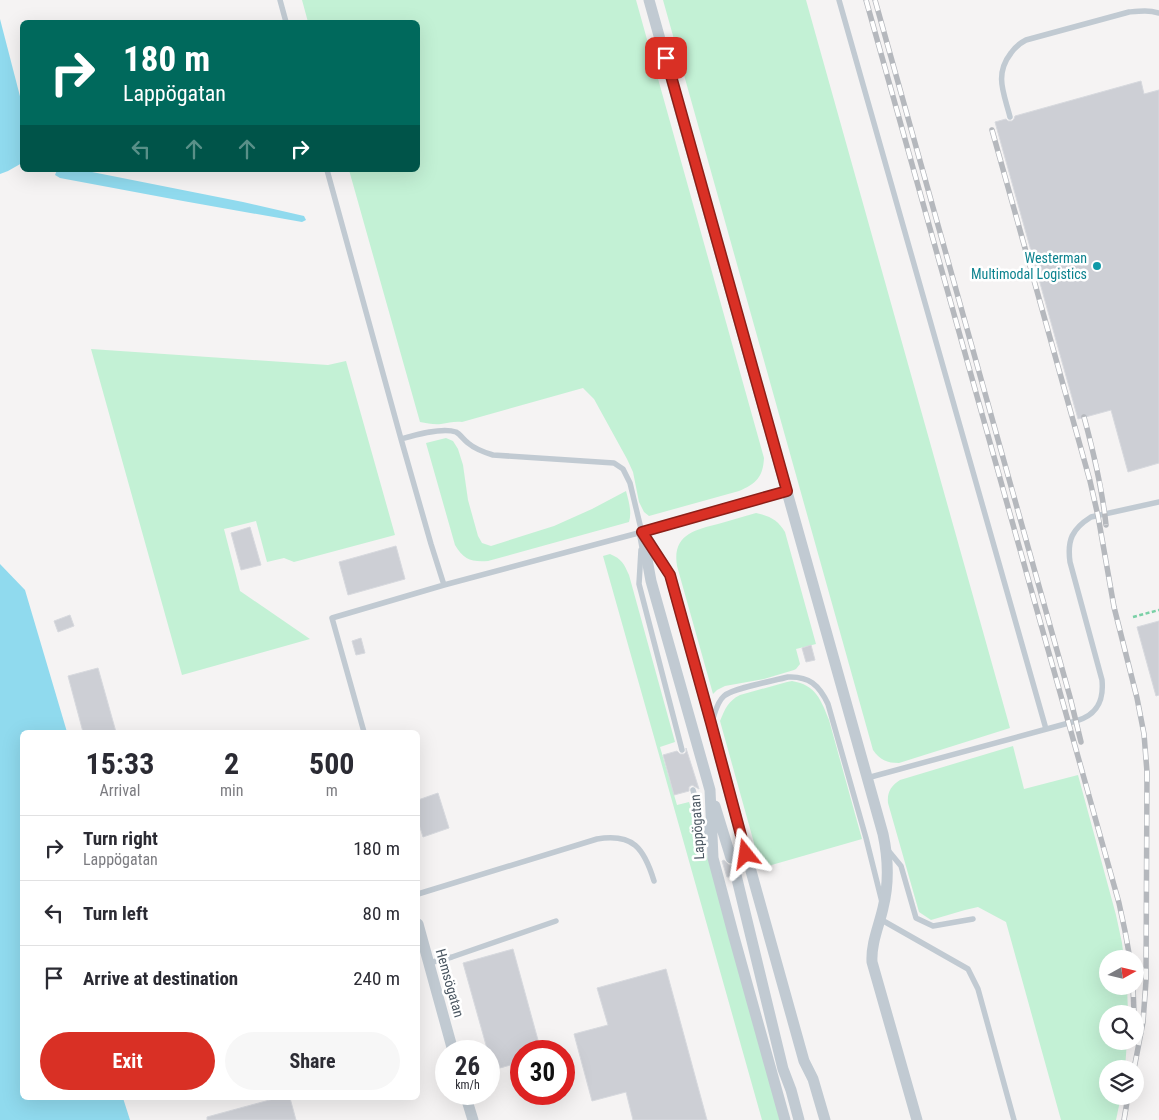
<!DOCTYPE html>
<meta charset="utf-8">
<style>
:root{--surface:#fff;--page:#f7f7f7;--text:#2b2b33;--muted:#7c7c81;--line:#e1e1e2;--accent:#d93025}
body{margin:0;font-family:"Roboto Condensed",sans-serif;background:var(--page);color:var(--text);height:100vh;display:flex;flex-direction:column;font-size:19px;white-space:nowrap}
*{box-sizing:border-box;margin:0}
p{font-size:16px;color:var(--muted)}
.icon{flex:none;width:28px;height:28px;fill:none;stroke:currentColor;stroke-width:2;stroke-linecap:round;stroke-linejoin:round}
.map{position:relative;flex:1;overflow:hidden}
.sheet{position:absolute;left:20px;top:730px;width:400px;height:370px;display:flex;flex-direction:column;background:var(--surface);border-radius:8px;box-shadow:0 5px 20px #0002}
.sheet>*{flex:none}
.hud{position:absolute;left:20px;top:20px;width:400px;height:152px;border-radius:8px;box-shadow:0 5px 20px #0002;background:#00695c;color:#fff;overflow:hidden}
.needle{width:32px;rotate:82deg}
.controls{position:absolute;left:1099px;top:950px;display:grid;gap:10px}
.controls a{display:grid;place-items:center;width:45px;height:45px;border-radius:50%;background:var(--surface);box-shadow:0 5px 20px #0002;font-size:25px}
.speed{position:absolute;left:435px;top:1040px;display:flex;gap:10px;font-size:25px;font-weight:700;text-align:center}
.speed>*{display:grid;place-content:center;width:65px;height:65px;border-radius:50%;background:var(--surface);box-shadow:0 5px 20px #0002;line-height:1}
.speed small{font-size:12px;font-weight:400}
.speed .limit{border:8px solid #d22;background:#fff;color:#111}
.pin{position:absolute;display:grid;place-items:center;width:42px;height:42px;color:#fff;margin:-21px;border-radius:10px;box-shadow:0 2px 8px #0006}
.me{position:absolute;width:55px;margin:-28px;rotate:345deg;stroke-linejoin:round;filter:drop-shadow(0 0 4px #0008)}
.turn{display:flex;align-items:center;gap:18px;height:105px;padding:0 20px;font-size:22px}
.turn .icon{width:65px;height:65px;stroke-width:2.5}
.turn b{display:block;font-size:35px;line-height:42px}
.lanes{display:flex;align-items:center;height:48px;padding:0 20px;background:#0003;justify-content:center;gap:25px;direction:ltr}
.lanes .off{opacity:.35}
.eta{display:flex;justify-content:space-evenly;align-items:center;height:85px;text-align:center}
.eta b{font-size:30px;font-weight:700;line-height:35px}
.action{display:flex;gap:10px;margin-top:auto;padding:10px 20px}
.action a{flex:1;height:58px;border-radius:30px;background:var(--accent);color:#fff;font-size:20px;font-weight:700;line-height:58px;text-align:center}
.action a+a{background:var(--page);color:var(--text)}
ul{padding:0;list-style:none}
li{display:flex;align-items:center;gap:15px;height:65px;padding:0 20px;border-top:1px solid var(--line)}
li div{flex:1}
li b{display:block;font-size:19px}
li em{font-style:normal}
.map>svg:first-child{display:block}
.green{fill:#c3f1d5}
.water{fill:#90daee}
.building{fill:#cdcfd5;stroke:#d7d9de}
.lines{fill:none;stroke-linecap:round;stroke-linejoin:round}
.path{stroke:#7ad0a6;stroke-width:2.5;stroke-dasharray:4 2.5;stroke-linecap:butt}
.lane{stroke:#c1cad2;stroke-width:5.5}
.street{stroke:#c1cad2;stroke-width:11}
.rail-casing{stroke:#b5b8bd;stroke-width:5.5}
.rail{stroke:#fff;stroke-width:4;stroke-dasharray:11;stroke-linecap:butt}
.route-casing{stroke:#8d1f18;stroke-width:12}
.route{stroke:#d93025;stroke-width:9}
.culture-dot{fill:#0f9aa8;stroke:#fff;stroke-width:2}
.labels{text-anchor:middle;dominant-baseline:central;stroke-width:5;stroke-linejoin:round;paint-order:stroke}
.culture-label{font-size:14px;fill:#0d838f;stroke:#fff;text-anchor:end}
.street-label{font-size:14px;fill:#4a5661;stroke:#fff}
</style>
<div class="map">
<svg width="1159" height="1120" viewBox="0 0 1159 1120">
<rect width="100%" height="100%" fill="#f5f3f3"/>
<path class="green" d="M 302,0 L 636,0 L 764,458 C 763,477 756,484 739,491 L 649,516 L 644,512 L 639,502 L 633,472 L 627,459 L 594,399 L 583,388 L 462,422 C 454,421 449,423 441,424 C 434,425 427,423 420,422 L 349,170 L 418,170 L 418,22 L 308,22 Z
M 663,0 L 806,0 L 1010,728 L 899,763 C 887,763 880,760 873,750 Z
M 91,349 L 328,365 L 346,361 L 395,535 L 294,562 L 284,558 L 267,562 L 256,521 L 224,529 L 240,591 L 310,639 L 182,675 Z
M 446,438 L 453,441 L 458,449 L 463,465 L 468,500 L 478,536 L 482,543 L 491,546 L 554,526 L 592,509 L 626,491 C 629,502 632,512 629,522 L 488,561 C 471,562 464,560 455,545 L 426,443 Z
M 756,513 C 770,516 778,520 785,532 L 816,644 L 796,649 L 800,664 L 796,669 L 794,670 L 764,679 L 725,686 L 717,690 L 713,694 L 677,566 C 672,535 694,530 718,524 C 731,520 743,517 756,513 Z
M 610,554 C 622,559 624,564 629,575 L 675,742 L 660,747 L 677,805 L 689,802 L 712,871 L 781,1120 L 762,1120 L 603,556 Z
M 792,681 C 816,685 821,700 829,720 L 862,839 L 761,868 L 720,721 C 725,709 728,701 740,695 L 787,682 Z
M 1013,746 L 1024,789 L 1078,775 L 1116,915 L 1122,943 L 1124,959 L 1108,959 L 1108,986 L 1127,986 L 1128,1014 L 1108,1014 L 1108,1041 L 1127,1041 L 1125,1069 L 1108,1069 L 1108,1096 L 1121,1096 L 1116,1120 L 1061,1120 L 1006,922 L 978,907 L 965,910 L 931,920 L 919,912 L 888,803 C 887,792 891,786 900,780 Z"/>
<path class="water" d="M 0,19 L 22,104 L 22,163 L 8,171 L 0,174 Z
M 57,170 L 82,170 L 243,202 L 304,216 L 306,220 L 302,222 L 183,201 L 60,178 L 55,175 Z
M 0,564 L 25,590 L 67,732 L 22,732 L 22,1098 L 123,1098 L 130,1120 L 0,1120 Z"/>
<path class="building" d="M 1141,81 L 1144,94 L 1159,90 L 1159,463 L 1128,472 L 1111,410 L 1078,419 L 995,122 L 1006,119 L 1008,121 L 1012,121 L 1014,119 L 1015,116 Z
M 250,527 L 261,565 L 241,570 L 231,533 Z
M 396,546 L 405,579 L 348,595 L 339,562 Z
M 70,615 L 74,626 L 58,632 L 54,621 Z
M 1159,621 L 1159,695 L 1156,696 L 1137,627 Z
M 361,638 L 365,653 L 356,655 L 352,641 Z
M 811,645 L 815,660 L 806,662 L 802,648 Z
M 98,668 L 116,732 L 83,732 L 68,676 Z
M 686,748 L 699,789 L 692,785 L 689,787 L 689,791 L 674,795 L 663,755 L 677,751 L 680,754 L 684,754 L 686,752 Z
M 438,793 L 449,828 L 423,837 L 418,821 L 418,800 Z
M 753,852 L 755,852 L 760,868 L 758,868 L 753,864 L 749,864 L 745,866 L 743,873 L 739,868 L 734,868 L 731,870 L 729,877 L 727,877 L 722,861 L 724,860 L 729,865 L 733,865 L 737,863 L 739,856 L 744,861 L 748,861 L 753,856 Z
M 513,949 L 541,1051 L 521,1051 L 521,1062 L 493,1070 L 463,963 Z
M 666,969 L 707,1120 L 633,1120 L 626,1092 L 592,1101 L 574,1034 L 608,1025 L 597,988 Z
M 277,1098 L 290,1098 L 296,1120 L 207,1120 L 207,1117 Z"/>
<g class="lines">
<path class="path" d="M 1133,617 L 1159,610"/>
<path class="lane" d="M 280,0 L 286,22
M 839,0 L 1046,729
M 1010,117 C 1004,93 994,75 1011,53 C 1015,47 1020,43 1026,40 L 1129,12 C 1140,11 1149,10 1159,13
M 327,170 L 401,439 L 431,544 L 444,585
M 401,439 C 415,435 442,427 456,432 C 460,434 464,440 468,443 C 475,449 483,452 493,455 L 614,463 L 623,469 L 630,483 L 642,533
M 641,550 L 639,584 L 682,750
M 712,721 C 715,713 717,702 724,696 C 733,688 773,681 788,677 C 809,676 819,685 828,704 L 866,838 L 882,902
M 364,732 L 332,618 L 444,585 L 642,532
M 867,778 L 1076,721 C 1097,715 1104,701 1102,680 L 1070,562 C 1067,540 1072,529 1091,517 L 1159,502
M 693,790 L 708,841
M 887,849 L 901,866 L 916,918 L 933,926 L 973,919
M 418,894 L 597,839 C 633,833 644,848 654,881
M 880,919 L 968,969 L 978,989 L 1014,1120
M 429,963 L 452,957 L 556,921"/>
<path class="street" d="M 649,0 L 883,834 C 888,857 889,884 883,908 C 879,926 871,943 872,962 L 917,1120
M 642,532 L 651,581 L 710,790 L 713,858 L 734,937 L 785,1120
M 642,532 L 787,491
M 646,537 L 670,575 L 711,723 L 746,854
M 715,806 L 731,858
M 751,871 L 804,1061 L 813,1079 L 825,1120
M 736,875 L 783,1069 L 791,1090 L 799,1120
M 418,924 L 453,1051
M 465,1094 L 473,1120"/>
<defs>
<path id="rail" d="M 866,0 L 1119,903 L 1125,931 L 1130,959
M 875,0 L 1070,697 L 1081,742
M 992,130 L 1090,481 L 1098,516 L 1114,607 L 1137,698 L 1144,734 L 1147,772 L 1146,981 L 1143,1022 L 1134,1069
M 1084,417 C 1094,454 1102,487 1106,525
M 1133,986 L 1134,1014
M 1124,1120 L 1128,1096"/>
</defs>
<use href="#rail" class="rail-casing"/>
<use href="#rail" class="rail"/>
</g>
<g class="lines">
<defs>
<path id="route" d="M 666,58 L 787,491 L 642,532 L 670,575 L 711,723 L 746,854"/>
</defs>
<use href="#route" class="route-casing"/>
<use href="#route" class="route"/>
</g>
<circle class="culture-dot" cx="1097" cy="266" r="5"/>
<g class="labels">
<g class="culture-label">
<text x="1087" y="258">Westerman<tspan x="1087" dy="16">Multimodal Logistics</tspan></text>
</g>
<g class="street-label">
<text transform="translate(697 827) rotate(-94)">Lappögatan</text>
<text transform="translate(450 983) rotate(74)">Hemsögatan</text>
</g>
</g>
</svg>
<div class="controls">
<a><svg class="needle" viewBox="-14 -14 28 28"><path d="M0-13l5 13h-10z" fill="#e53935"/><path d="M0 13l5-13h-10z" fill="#7c7c81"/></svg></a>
<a><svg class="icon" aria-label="search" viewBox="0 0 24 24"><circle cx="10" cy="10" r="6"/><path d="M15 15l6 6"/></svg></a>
<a><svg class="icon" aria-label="layers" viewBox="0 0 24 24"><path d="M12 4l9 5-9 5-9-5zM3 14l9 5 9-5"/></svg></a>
</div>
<div class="speed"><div>26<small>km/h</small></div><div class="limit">30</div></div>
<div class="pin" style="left:666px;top:58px;background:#d93025"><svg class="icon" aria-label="arrive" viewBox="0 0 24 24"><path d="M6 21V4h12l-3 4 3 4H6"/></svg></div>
<svg class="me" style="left:746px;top:854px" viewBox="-20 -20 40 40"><path d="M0-17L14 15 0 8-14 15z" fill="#d93025" stroke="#fff" stroke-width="4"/></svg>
<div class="hud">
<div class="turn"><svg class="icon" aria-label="right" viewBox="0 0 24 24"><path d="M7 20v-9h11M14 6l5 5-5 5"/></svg><div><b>180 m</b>Lappögatan</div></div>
<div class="lanes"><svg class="icon off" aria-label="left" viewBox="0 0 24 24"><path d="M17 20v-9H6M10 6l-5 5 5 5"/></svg><svg class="icon off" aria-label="ahead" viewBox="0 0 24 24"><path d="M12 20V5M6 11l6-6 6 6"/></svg><svg class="icon off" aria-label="ahead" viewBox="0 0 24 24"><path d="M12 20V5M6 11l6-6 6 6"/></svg><svg class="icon" aria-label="right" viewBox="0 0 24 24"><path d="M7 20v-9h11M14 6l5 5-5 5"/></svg></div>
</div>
<section class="sheet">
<div class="eta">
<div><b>15:33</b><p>Arrival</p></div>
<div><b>2</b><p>min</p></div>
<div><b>500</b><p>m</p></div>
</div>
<ul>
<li><svg class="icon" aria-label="right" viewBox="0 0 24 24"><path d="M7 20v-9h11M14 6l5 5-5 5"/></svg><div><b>Turn right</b><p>Lappögatan</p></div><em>180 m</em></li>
<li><svg class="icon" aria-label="left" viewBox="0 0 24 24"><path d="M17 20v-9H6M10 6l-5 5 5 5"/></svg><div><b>Turn left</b></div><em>80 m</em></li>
<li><svg class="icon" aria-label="arrive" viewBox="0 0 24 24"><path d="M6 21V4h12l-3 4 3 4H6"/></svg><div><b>Arrive at destination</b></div><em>240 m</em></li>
</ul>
<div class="action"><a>Exit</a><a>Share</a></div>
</section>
</div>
